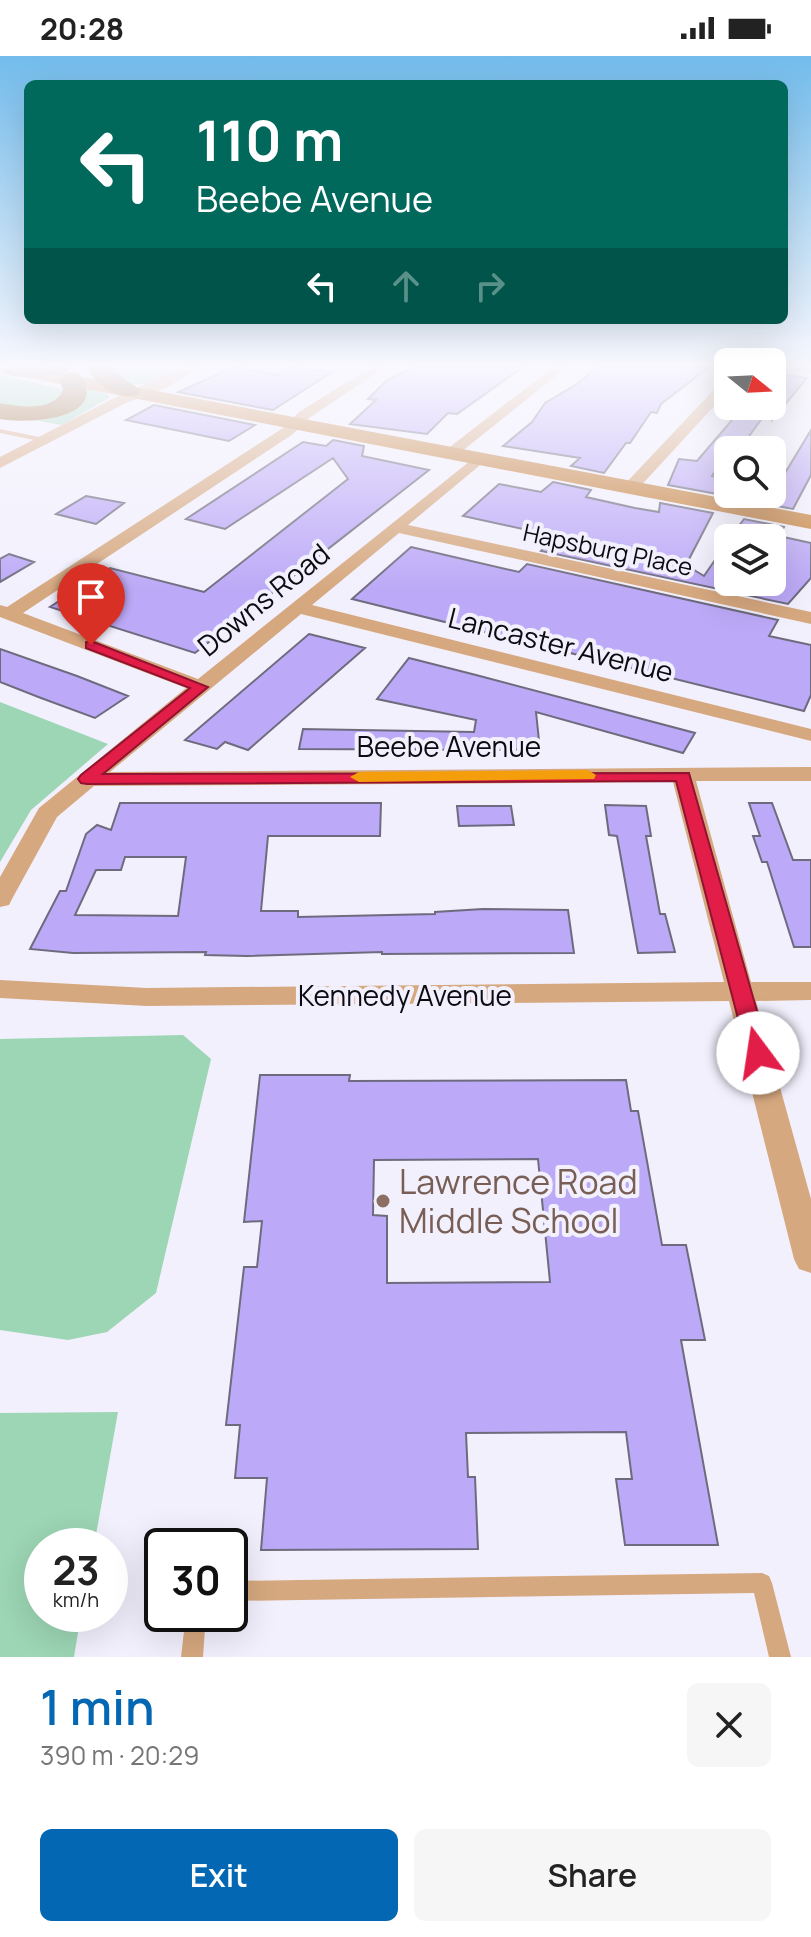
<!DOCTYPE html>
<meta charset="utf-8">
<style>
:root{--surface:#fff;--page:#f6f6f6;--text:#222;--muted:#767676;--accent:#0367b3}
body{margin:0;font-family:Manrope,sans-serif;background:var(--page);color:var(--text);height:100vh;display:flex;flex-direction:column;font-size:30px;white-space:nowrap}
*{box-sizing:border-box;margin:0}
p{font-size:26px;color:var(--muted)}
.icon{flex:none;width:44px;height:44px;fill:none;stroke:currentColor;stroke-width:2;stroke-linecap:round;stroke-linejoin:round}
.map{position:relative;height:1601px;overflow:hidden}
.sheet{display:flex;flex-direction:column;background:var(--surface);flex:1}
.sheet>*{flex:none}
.banner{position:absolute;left:24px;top:24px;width:764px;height:244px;border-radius:12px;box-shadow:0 8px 32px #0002;background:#00695c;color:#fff;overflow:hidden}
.needle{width:52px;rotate:108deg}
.controls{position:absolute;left:714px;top:292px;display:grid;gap:16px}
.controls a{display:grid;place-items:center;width:72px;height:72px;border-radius:12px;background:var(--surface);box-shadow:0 8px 32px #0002;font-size:40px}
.speed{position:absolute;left:24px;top:1472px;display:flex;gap:16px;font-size:40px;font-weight:700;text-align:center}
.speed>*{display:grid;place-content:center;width:104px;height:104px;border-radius:50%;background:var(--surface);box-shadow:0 8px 32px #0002;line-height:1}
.speed small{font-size:20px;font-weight:400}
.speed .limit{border:4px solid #111;border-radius:12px;background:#fff;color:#111}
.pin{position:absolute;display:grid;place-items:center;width:68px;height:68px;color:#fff;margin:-82px -34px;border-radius:50% 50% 50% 0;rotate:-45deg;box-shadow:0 0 8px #0007}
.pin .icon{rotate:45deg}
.me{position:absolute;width:88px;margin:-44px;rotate:346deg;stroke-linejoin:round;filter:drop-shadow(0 0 6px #0008)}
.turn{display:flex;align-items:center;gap:28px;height:168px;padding:0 40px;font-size:36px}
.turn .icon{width:104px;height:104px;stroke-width:2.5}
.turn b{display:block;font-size:56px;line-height:68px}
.lanes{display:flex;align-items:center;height:76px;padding:0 40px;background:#0003;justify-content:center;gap:40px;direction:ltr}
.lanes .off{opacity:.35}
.round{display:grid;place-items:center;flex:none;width:84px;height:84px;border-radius:12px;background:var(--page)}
.headline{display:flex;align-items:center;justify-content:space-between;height:136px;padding:0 40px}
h1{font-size:48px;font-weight:600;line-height:60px;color:var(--accent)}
.action{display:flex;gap:16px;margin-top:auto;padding:16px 40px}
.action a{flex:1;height:92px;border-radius:12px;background:var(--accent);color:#fff;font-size:32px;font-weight:600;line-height:92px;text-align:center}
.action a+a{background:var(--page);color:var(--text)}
.status{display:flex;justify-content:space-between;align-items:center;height:56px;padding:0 40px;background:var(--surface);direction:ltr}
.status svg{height:22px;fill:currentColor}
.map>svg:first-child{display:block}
.green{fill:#9cd6b4}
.building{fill:#bca9f7;stroke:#6f6b7e;stroke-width:2;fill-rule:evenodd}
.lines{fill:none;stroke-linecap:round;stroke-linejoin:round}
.service{fill:#d6a87f;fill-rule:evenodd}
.minor{fill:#d6a87f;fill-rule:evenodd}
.secondary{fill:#c68340;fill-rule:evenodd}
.motorway{fill:#945c21;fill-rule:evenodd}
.route{fill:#e11d48;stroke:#92132f;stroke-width:2}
.slow{fill:#f59e0b}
.education-dot{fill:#8d6e63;stroke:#f2f0fd;stroke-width:3}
.labels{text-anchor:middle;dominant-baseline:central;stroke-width:8;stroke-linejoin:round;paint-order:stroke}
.far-street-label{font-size:24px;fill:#0c0b11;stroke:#f2f0fd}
.street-label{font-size:28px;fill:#0c0b11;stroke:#f2f0fd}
.near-education-label{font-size:34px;fill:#785e54;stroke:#f2f0fd;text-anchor:start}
</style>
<div class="status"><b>20:28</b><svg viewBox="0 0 49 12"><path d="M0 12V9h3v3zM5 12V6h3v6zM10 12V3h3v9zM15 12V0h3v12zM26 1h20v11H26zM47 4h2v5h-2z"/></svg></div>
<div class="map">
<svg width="811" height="1601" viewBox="0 0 811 1601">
<rect width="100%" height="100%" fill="#f2f0fd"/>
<path class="green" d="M 105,311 L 183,311 C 153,326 140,337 107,319 Z
M 0,318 L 69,335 L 53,351 L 0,352 Z
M 84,332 L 108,338 L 109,342 L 62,369 L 5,359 L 26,360 Z
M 0,646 L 108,688 L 31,754 L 0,806 Z
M 183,979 L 211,1003 L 156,1237 L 107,1276 L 68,1284 L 0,1274 L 0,983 Z
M 118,1356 L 94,1490 L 42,1490 L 42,1558 L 81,1558 L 74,1601 L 0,1601 L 0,1357 Z"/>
<path class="building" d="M 234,311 L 277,319 L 290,311 L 332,316 L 273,354 L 178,336 Z
M 414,311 L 523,311 L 457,358 L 448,357 L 427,378 L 350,368 L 376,344 L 368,343 L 387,324 Z
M 597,311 L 709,311 L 661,348 L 657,357 L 651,356 L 630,387 L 626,387 L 604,417 L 571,410 L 580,402 L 503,390 L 532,366 L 545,347 L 577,328 Z
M 772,317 L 807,322 L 772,364 Z
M 154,349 L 255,369 L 229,385 L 126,364 Z
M 744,350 L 771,350 L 744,387 L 737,385 L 728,394 L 712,420 L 728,423 L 723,439 L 668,429 L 679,403 L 697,405 Z
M 811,374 L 811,419 L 793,453 L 756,446 L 761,438 L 773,437 Z
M 333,384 L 364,390 L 362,400 L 429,414 L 195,597 L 50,551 L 110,512 L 204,536 L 348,423 L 333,402 L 225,473 L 186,463 L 303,386 L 326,390 Z
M 553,426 L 591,434 L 586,441 L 635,452 L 659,456 L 660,447 L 713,457 L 686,509 L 704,520 L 728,485 L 728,526 L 772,526 L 772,482 L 730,482 L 744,463 L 784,471 L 779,480 L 811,487 L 811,522 L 788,548 L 541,495 L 555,480 L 463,460 L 499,428 L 541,436 Z
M 86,440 L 124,447 L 96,468 L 56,458 Z
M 411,491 L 519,516 L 527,508 L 778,564 L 769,580 L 811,589 L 811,639 L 804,655 L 352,543 Z
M 9,498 L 34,506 L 0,526 L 0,503 Z
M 309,578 L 365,592 L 248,694 L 225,686 L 217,693 L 185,684 Z
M 0,593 L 77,620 L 128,640 L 95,662 L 41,642 L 0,626 Z
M 409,602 L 476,619 L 695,677 L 683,697 L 536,656 L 540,694 L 299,693 L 303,673 L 474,676 L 476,664 L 377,643 Z
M 120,747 L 381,747 L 380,780 L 268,780 L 261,855 L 298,855 L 298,861 L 435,858 L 435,856 L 483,853 L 568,854 L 574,897 L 382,898 L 382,896 L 247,900 L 205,899 L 206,896 L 73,897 L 30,893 L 60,835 L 66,835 L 86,778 L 97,769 L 111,774 ZM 125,801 L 186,801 L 178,860 L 75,859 L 96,814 L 121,814 Z
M 749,747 L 772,747 L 793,804 L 811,804 L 811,891 L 794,891 L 767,806 L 762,806 L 753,780 L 760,780 Z
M 605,749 L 646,750 L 651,780 L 646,780 L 660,858 L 665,858 L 675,896 L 638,897 L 617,780 L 609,779 Z
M 457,750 L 511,750 L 514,769 L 459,770 Z
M 260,1019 L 350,1019 L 349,1025 L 626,1024 L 631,1055 L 638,1055 L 662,1189 L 686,1189 L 705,1284 L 681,1284 L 718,1489 L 625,1489 L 616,1423 L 632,1423 L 626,1376 L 466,1377 L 468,1421 L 475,1421 L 478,1493 L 261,1494 L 267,1422 L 235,1422 L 240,1369 L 226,1369 L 244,1211 L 257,1211 L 262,1165 L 244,1166 ZM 538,1103 L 550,1226 L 387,1227 L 387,1160 L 373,1159 L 374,1104 Z"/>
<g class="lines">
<path class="service" d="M 0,373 L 44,382 L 48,384 L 44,386 L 0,377 Z
M 762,1517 L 769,1520 L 772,1527 L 791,1601 L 769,1601 L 754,1537 L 230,1545 L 230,1525 Z
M 186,1558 L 206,1558 L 203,1601 L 181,1601 Z"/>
<path class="minor" d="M 186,311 L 201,311 L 166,332 L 126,347 L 0,412 L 0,401 L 116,341 Z
M 371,311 L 385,311 L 309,362 L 293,378 L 23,557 L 198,623 L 480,397 L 485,399 L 485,405 L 408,469 L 811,556 L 811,568 L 399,477 L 312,549 L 811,673 L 811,685 L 301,558 L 110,716 L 811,711 L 811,725 L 696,725 L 751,926 L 811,926 L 811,944 L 756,945 L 811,1143 L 811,1217 L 799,1213 L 794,1203 L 729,945 L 147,950 L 0,942 L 0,924 L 147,932 L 724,926 L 673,726 L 94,730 L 57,761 L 12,843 L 9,849 L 0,851 L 0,821 L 39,752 L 186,632 L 0,561 L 0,549 L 7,551 L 283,372 L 299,356 Z
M 553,311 L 567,311 L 456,400 L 446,400 L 446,394 Z
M 788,311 L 811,311 L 811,317 L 789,314 Z
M 728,323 L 728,335 L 636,435 L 624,435 L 624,429 L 723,324 Z"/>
<path class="secondary" d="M 0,311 L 30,311 L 811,459 L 811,473 L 3,317 Z"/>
<path class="motorway" d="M 3,311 L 70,311 L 66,316 C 48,321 23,323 5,318 Z
M 88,311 L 112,311 L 113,315 L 141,334 L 138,339 C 120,344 92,329 88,311 Z
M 71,316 L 80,318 C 111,364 27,368 0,363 L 0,347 C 19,351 54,356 63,334 L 59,323 L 62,318 Z"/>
</g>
<linearGradient id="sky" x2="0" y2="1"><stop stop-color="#72bcec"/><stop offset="0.58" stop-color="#f9f8fe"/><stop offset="1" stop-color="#f9f8fe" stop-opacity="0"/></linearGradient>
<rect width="811" height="535" fill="url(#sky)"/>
<path class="route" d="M 91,585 L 208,631 L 103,718 L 689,717 L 769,997 L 766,1002 L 750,1002 L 747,997 L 676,725 L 87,728 L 81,727 L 78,723 L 81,719 L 190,632 L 86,592 L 86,586 Z"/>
<path class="slow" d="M 588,714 L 596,719 L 594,723 L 359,726 L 350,721 L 359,716 Z"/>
<circle class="education-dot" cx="383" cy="1145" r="8"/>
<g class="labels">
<g class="far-street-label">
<text transform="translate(608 493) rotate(12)">Hapsburg Place</text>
</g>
<g class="street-label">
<text transform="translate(263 543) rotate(-39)">Downs Road</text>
<text transform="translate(561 588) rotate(14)">Lancaster Avenue</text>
<text x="449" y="690">Beebe Avenue</text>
<text x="405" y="939">Kennedy Avenue</text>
</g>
<g class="near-education-label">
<text x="399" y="1125">Lawrence Road<tspan x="399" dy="39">Middle School</tspan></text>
</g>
</g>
</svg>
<div class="controls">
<a><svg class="needle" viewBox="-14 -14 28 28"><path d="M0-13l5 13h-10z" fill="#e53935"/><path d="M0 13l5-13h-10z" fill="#767676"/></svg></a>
<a><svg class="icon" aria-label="search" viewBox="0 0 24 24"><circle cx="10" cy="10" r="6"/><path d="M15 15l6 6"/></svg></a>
<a><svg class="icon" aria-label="layers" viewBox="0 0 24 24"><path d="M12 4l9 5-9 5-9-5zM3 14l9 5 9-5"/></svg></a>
</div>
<div class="speed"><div>23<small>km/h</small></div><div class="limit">30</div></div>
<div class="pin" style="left:91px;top:589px;background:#d93025"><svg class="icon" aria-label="arrive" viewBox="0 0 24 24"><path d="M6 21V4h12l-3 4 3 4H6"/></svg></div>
<svg class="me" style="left:758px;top:997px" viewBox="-20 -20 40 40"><circle r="19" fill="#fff"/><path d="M0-13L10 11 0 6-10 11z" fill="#e11d48"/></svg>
<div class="banner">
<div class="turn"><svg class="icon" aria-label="left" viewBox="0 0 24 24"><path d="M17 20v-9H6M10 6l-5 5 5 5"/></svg><div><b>110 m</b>Beebe Avenue</div></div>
<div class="lanes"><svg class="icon" aria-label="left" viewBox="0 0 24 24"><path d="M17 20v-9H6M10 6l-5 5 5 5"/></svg><svg class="icon off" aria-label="ahead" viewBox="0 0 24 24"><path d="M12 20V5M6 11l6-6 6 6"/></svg><svg class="icon off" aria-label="right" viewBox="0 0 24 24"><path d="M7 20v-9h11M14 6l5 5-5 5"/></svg></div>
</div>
</div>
<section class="sheet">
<div class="headline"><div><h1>1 min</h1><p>390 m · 20:29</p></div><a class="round"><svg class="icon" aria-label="close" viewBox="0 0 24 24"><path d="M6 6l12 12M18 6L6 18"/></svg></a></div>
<div class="action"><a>Exit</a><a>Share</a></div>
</section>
